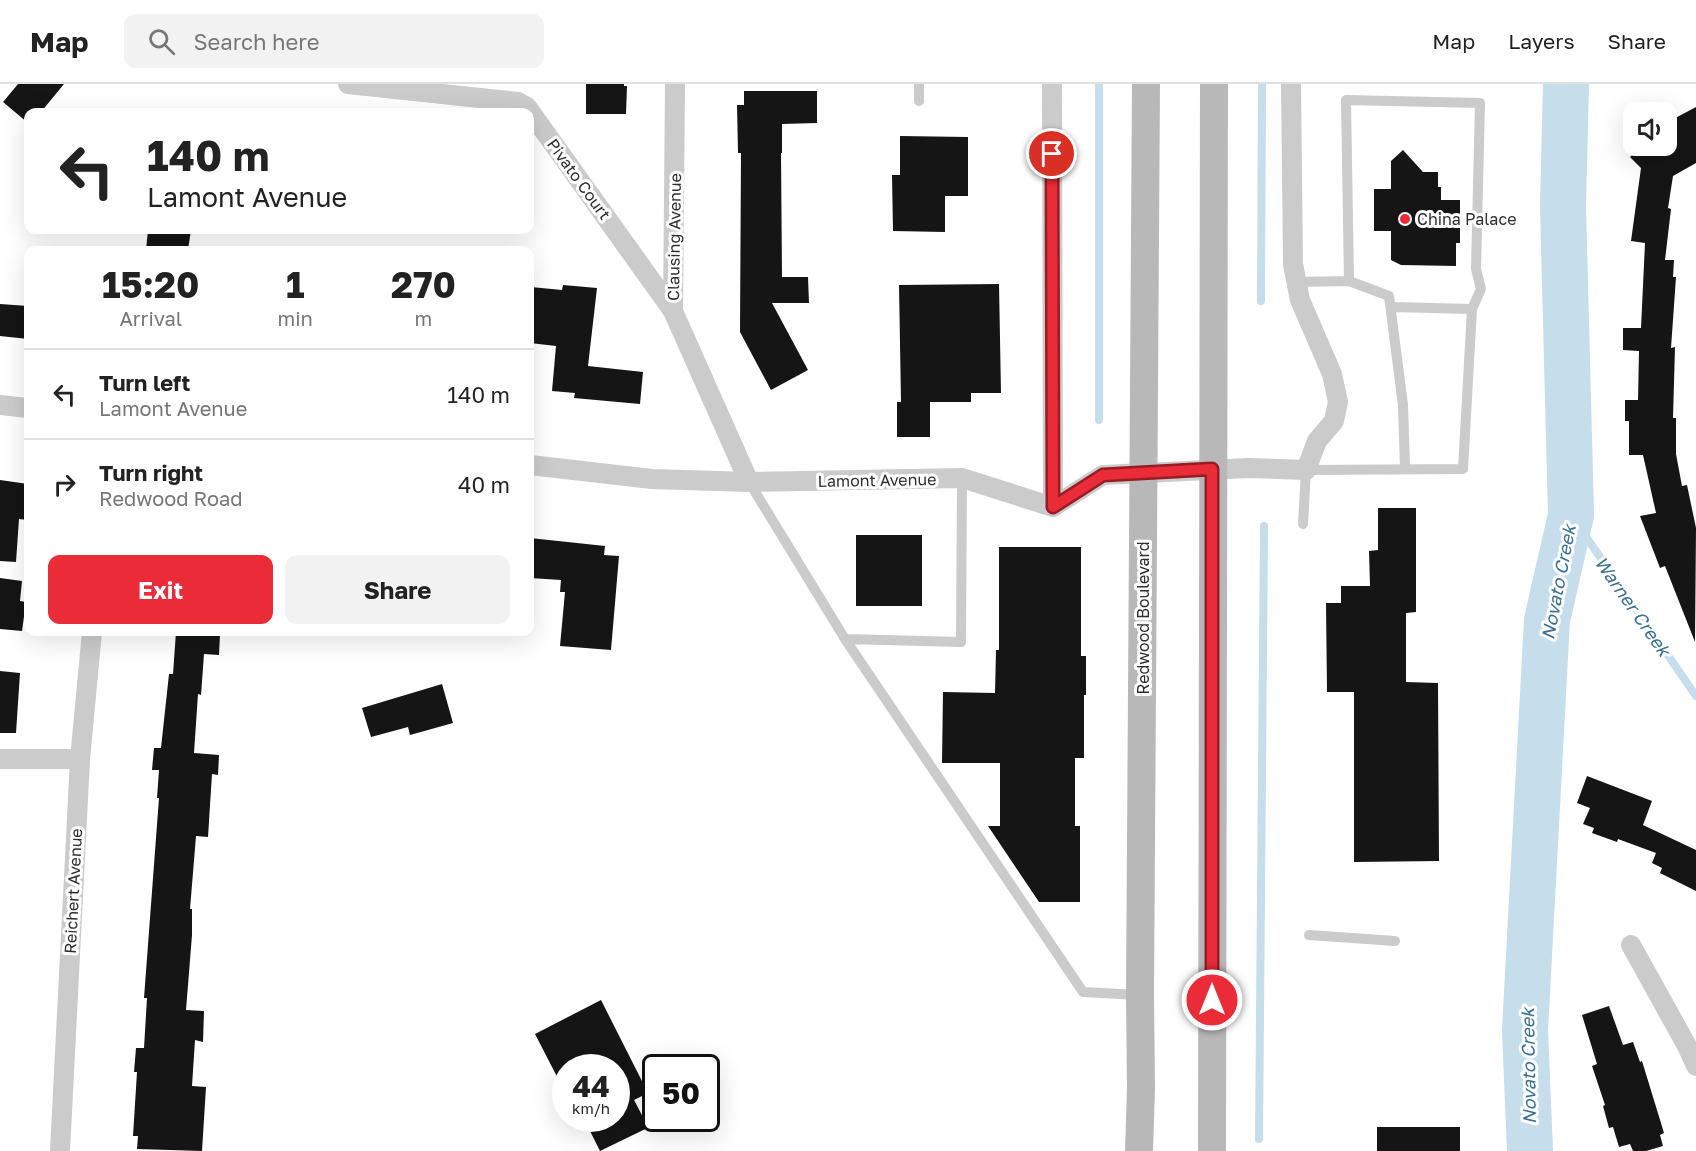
<!DOCTYPE html>
<style>
:root{--surface:#fff;--page:#f2f2f2;--text:#222;--muted:#767676;--line:#e0e0e0;--accent:#ea2b38}
body{margin:0;font-family:"Golos Text",sans-serif;background:var(--page);color:var(--text);height:100vh;display:flex;flex-direction:column;font-size:22px;white-space:nowrap}
*{box-sizing:border-box;margin:0}
p{font-size:20px;color:var(--muted)}
.icon{flex:none;width:33px;height:33px;fill:none;stroke:currentColor;stroke-width:2;stroke-linecap:round;stroke-linejoin:round}
.map{position:relative;flex:1;overflow:hidden}
.panel{position:absolute;left:24px;top:162px;width:510px;height:390px;display:flex;flex-direction:column;background:var(--surface);border-radius:12px;box-shadow:0 6px 24px #0002}
.panel>*{flex:none}
.guide{position:absolute;left:24px;top:24px;width:510px;height:126px;border-radius:12px;box-shadow:0 6px 24px #0002;background:#fff;color:var(--text);overflow:hidden}
.controls{position:absolute;left:1623px;top:18px;display:grid;gap:12px}
.controls a{display:grid;place-items:center;width:54px;height:54px;border-radius:12px;background:var(--surface);box-shadow:0 6px 24px #0002;font-size:30px}
.speed{position:absolute;left:552px;top:970px;display:flex;gap:12px;font-size:30px;font-weight:700;text-align:center}
.speed>*{display:grid;place-content:center;width:78px;height:78px;border-radius:50%;background:var(--surface);box-shadow:0 6px 24px #0002;line-height:1}
.speed small{font-size:15px;font-weight:400}
.speed .limit{border:3px solid #111;border-radius:9px;background:#fff;color:#111}
.pin{position:absolute;display:grid;place-items:center;width:51px;height:51px;color:#fff;margin:-26px;border:3px solid #fff;border-radius:50%;box-shadow:0 2px 6px #0007}
.me{position:absolute;width:66px;margin:-33px;rotate:0deg;stroke-linejoin:round;filter:drop-shadow(0 0 4px #0008)}
.turn{display:flex;align-items:center;gap:21px;height:126px;padding:0 24px;font-size:27px}
.turn .icon{width:78px;height:78px;stroke-width:2.5}
.turn b{display:block;font-size:42px;line-height:51px}
.eta{display:flex;justify-content:space-evenly;align-items:center;height:102px;text-align:center}
.eta b{font-size:36px;font-weight:700;line-height:42px}
.primary-button{display:flex;gap:12px;margin-top:auto;padding:12px 24px}
.primary-button a{flex:1;height:69px;border-radius:12px;background:var(--accent);color:#fff;font-size:24px;font-weight:700;line-height:69px;text-align:center}
.primary-button a+a{background:var(--page);color:var(--text)}
ul{padding:0;list-style:none}
li{display:flex;align-items:center;gap:18px;height:90px;padding:0 24px;border-top:2px solid var(--line)}
li div{flex:1}
li b{display:block;font-size:22px}
li em{font-style:normal}
header{display:flex;align-items:center;gap:36px;box-sizing:border-box;height:84px;padding:0 30px;background:var(--surface);border-bottom:2px solid var(--line)}
header strong{font-size:28px}
nav{display:flex;gap:33px;margin-inline-start:auto;font-size:21px}
.search{width:420px;height:54px;background:var(--page);display:flex;align-items:center;gap:15px;box-sizing:border-box;padding:0 21px;border-radius:12px;color:var(--muted);font-size:22px}
.map>svg:first-child{display:block}
.lines{fill:none;stroke-linecap:round;stroke-linejoin:round}
.stream{stroke:#c6ddec;stroke-width:8}
.river{stroke:#c6ddec;stroke-width:46}
.building{fill:#151515}
.service{stroke:#cbcbcb;stroke-width:10}
.minor{stroke:#cbcbcb;stroke-width:20}
.secondary{stroke:#b8b8b8;stroke-width:28}
.route-casing{stroke:#981c24;stroke-width:15}
.route{stroke:#ea2b38;stroke-width:10}
.poi-dot{fill:#ea2b38;stroke:#fff;stroke-width:2}
.labels{text-anchor:middle;dominant-baseline:central;stroke-width:6;stroke-linejoin:round;paint-order:stroke}
.street-label{font-size:16px;fill:#2e2e2e;stroke:#fff}
.poi-label{font-size:16px;fill:#2e2e2e;stroke:#fff;text-anchor:start}
.water-label{font-size:18px;font-style:italic;fill:#3a6f92;stroke:#fff}
</style>
<header>
<strong>Map</strong>
<div class="search"><svg class="icon" aria-label="search" viewBox="0 0 24 24"><circle cx="10" cy="10" r="6"/><path d="M15 15l6 6"/></svg>Search here</div>
<nav><a>Map</a><a>Layers</a><a>Share</a></nav>
</header>
<div class="map">
<svg width="1696" height="1067" viewBox="0 0 1696 1067">
<rect width="100%" height="100%" fill="#fff"/>
<g class="lines">
<path class="stream" d="M 1261,217 L 1262,0
M 1099,336 L 1099,0
M 1571,431 L 1696,612
M 1259,1055 L 1264,442"/>
<path class="river" d="M 1530,1067 L 1525,946 L 1547,536 L 1571,431 L 1563,122 L 1566,0"/>
</g>
<path class="building" d="M 18,0 L 64,0 L 41,28 L 28,28 L 28,39 L 3,18 Z
M 586,0 L 624,0 L 624,2 L 627,2 L 626,30 L 586,30 Z
M 744,7 L 817,7 L 817,39 L 782,40 L 782,69 L 781,69 L 782,193 L 808,193 L 809,219 L 772,219 L 808,286 L 771,306 L 740,248 L 741,69 L 738,69 L 737,21 L 744,21 Z
M 1696,23 L 1696,79 L 1673,92 L 1668,124 L 1671,125 L 1665,176 L 1674,176 L 1673,193 L 1676,193 L 1671,264 L 1675,263 L 1673,334 L 1676,334 L 1676,370 L 1682,402 L 1687,401 L 1696,444 L 1695,558 L 1665,482 L 1660,484 L 1640,432 L 1656,429 L 1643,371 L 1629,371 L 1629,337 L 1625,337 L 1625,316 L 1638,316 L 1639,267 L 1623,266 L 1623,244 L 1641,244 L 1645,159 L 1631,157 L 1641,84 L 1630,73 L 1641,62 L 1666,62 L 1666,39 Z
M 900,52 L 968,53 L 968,112 L 945,112 L 945,148 L 893,147 L 892,91 L 900,91 Z
M 1403,66 L 1423,88 L 1438,88 L 1438,103 L 1441,103 L 1441,116 L 1460,116 L 1460,159 L 1456,159 L 1456,182 L 1401,181 L 1391,176 L 1391,147 L 1374,147 L 1374,105 L 1391,105 L 1391,77 Z
M 148,146 L 191,146 L 188,166 L 146,166 Z
M 999,200 L 1001,309 L 971,309 L 971,318 L 930,318 L 930,353 L 897,353 L 897,318 L 901,318 L 899,201 Z
M 563,201 L 597,204 L 588,282 L 643,288 L 640,320 L 574,314 L 575,309 L 552,307 L 556,262 L 530,259 L 531,203 L 562,206 Z
M 0,220 L 28,222 L 28,255 L 0,252 Z
M 0,396 L 28,400 L 28,436 L 19,435 L 16,478 L 0,477 Z
M 1378,424 L 1416,424 L 1416,528 L 1406,529 L 1406,598 L 1438,599 L 1439,777 L 1354,778 L 1354,608 L 1327,608 L 1326,519 L 1341,519 L 1341,502 L 1370,502 L 1369,467 L 1378,466 Z
M 856,451 L 922,451 L 922,522 L 856,522 Z
M 530,454 L 605,462 L 604,471 L 619,472 L 611,566 L 560,562 L 565,508 L 560,508 L 561,496 L 530,494 Z
M 999,463 L 1081,463 L 1081,572 L 1086,572 L 1086,611 L 1084,611 L 1084,674 L 1075,674 L 1075,742 L 1080,742 L 1080,818 L 1039,818 L 988,742 L 1000,742 L 1000,679 L 942,679 L 943,608 L 995,609 L 996,566 L 999,566 Z
M 0,494 L 22,497 L 20,517 L 26,518 L 22,547 L 0,545 Z
M 176,548 L 220,550 L 219,571 L 204,570 L 201,611 L 198,610 L 194,669 L 219,671 L 218,691 L 212,690 L 208,753 L 196,752 L 190,825 L 192,825 L 192,851 L 186,926 L 204,927 L 203,958 L 195,956 L 192,1002 L 206,1003 L 202,1067 L 137,1065 L 138,1052 L 133,1052 L 137,988 L 134,988 L 136,964 L 144,964 L 147,914 L 144,914 L 159,714 L 157,714 L 159,686 L 152,686 L 154,664 L 161,664 L 169,590 L 173,590 Z
M 0,587 L 20,589 L 16,649 L 0,649 Z
M 442,600 L 453,639 L 410,651 L 408,643 L 371,653 L 362,624 Z
M 1587,692 L 1652,717 L 1643,741 L 1696,766 L 1696,807 L 1660,789 L 1662,784 L 1652,779 L 1656,769 L 1618,755 L 1617,758 L 1592,749 L 1594,744 L 1583,740 L 1590,724 L 1577,719 Z
M 601,916 L 648,1009 L 634,1016 L 644,1035 L 666,1035 L 600,1067 L 584,1035 L 616,1035 L 616,984 L 566,984 L 566,1010 L 535,950 Z
M 1609,922 L 1623,961 L 1633,958 L 1640,978 L 1642,977 L 1664,1049 L 1660,1051 L 1663,1062 L 1646,1067 L 1633,1067 L 1630,1060 L 1619,1063 L 1613,1043 L 1609,1044 L 1603,1022 L 1605,1021 L 1592,982 L 1597,980 L 1582,931 Z
M 1377,1043 L 1460,1043 L 1460,1067 L 1377,1067 Z"/>
<g class="lines">
<path class="service" d="M 919,0 L 919,17
M 1349,197 L 1346,16 L 1480,19 L 1476,185 L 1481,205 L 1472,225
M 1297,198 L 1349,197 L 1389,212 L 1403,321 L 1405,385
M 749,398 L 845,555 L 1083,908 L 1138,911
M 1303,440 L 1306,386 L 1463,385 L 1472,225 L 1391,223
M 845,555 L 961,558 L 962,394
M 1309,851 L 1395,857"/>
<path class="minor" d="M 348,0 L 518,18 L 527,23 L 673,227
M 675,0 L 673,227 L 749,398
M 1052,0 L 1053,423
M 0,321 L 28,324
M 530,381 L 652,395 L 749,398 L 962,394 L 1053,423 L 1103,391 L 1249,384 L 1306,386 L 1317,357 L 1334,337 L 1338,318 L 1332,290 L 1300,216 L 1293,180 L 1291,0
M 0,675 L 80,675
M 1631,861 L 1687,962 L 1696,982
M 60,1067 L 80,675 L 92,548"/>
<path class="secondary" d="M 1139,1067 L 1141,1005 L 1140,911 L 1146,0
M 1212,1067 L 1214,0"/>
</g>
<g class="lines">
<defs>
<path id="route" d="M 1052,70 L 1053,423 L 1103,391 L 1212,385 L 1212,916"/>
</defs>
<use href="#route" class="route-casing"/>
<use href="#route" class="route"/>
</g>
<circle class="poi-dot" cx="1405" cy="135" r="6"/>
<g class="labels">
<g class="street-label">
<text transform="translate(579 95) rotate(54)">Pivato Court</text>
<text transform="translate(674 153) rotate(-89)">Clausing Avenue</text>
<text transform="translate(877 396) rotate(-1)">Lamont Avenue</text>
<text transform="translate(1143 534) rotate(-90)">Redwood Boulevard</text>
<text transform="translate(73 807) rotate(-87)">Reichert Avenue</text>
</g>
<g class="poi-label">
<text x="1417" y="135">China Palace</text>
</g>
<g class="water-label">
<text transform="translate(1558 498) rotate(-79)">Novato Creek</text>
<text transform="translate(1633 522) rotate(55)">Warner Creek</text>
<text transform="translate(1528 982) rotate(-91)">Novato Creek</text>
</g>
</g>
</svg>
<div class="controls">
<a><svg class="icon" aria-label="sound" viewBox="0 0 24 24"><path d="M4 9h4l5-4v14l-5-4H4zM17 9q2 3 0 6"/></svg></a>
</div>
<div class="speed"><div>44<small>km/h</small></div><div class="limit">50</div></div>
<div class="pin" style="left:1052px;top:70px;background:#d93025"><svg class="icon" aria-label="arrive" viewBox="0 0 24 24"><path d="M6 21V4h12l-3 4 3 4H6"/></svg></div>
<svg class="me" style="left:1212px;top:916px" viewBox="-20 -20 40 40"><circle r="17" fill="#ea2b38" stroke="#fff" stroke-width="3"/><path d="M0-11L8 9 0 5-8 9z" fill="#fff"/></svg>
<div class="guide">
<div class="turn"><svg class="icon" aria-label="left" viewBox="0 0 24 24"><path d="M17 20v-9H6M10 6l-5 5 5 5"/></svg><div><b>140 m</b>Lamont Avenue</div></div>
</div>
<section class="panel">
<div class="eta">
<div><b>15:20</b><p>Arrival</p></div>
<div><b>1</b><p>min</p></div>
<div><b>270</b><p>m</p></div>
</div>
<ul>
<li><svg class="icon" aria-label="left" viewBox="0 0 24 24"><path d="M17 20v-9H6M10 6l-5 5 5 5"/></svg><div><b>Turn left</b><p>Lamont Avenue</p></div><em>140 m</em></li>
<li><svg class="icon" aria-label="right" viewBox="0 0 24 24"><path d="M7 20v-9h11M14 6l5 5-5 5"/></svg><div><b>Turn right</b><p>Redwood Road</p></div><em>40 m</em></li>
</ul>
<div class="primary-button"><a>Exit</a><a>Share</a></div>
</section>
</div>
